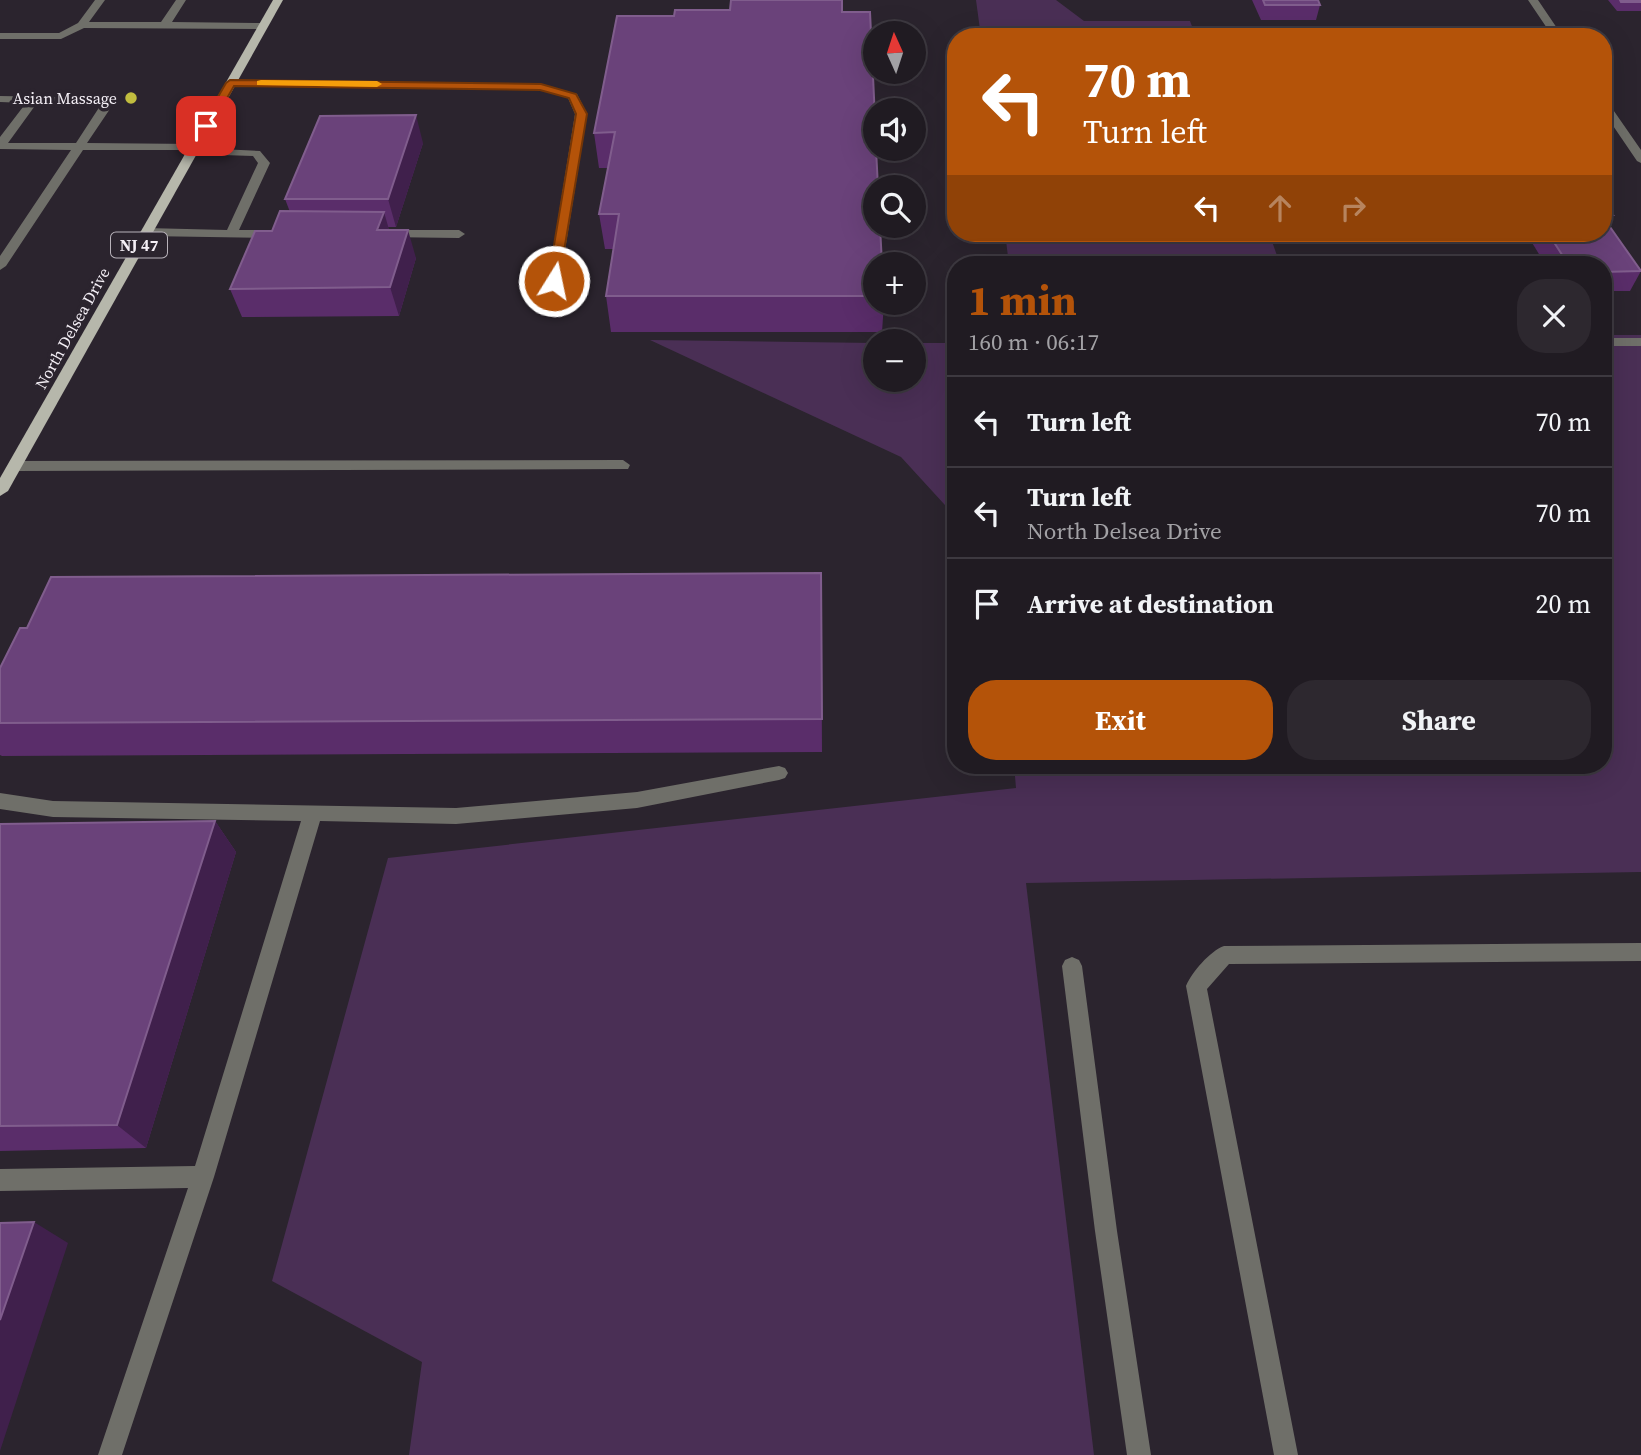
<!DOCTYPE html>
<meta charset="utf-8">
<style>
:root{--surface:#201b22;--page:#2d282f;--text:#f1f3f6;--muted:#a2a1a5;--line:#3d3940;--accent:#b45309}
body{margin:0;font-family:"Source Serif 4",serif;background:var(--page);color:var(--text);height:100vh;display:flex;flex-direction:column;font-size:26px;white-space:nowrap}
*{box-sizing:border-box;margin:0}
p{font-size:23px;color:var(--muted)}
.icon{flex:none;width:38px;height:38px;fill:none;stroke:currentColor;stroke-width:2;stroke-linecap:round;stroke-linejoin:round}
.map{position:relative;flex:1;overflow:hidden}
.sheet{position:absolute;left:947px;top:256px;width:665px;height:518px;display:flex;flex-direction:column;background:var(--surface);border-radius:28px;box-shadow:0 7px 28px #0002,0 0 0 2px var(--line)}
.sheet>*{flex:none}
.top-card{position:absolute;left:947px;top:28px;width:665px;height:214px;border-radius:28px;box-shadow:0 7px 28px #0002,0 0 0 2px var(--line);background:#b45309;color:#fff;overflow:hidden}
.needle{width:46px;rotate:357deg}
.tools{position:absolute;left:863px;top:21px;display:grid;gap:14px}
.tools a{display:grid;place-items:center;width:63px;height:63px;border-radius:50%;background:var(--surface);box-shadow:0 7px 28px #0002,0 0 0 2px var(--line);font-size:35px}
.pin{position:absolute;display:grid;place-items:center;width:60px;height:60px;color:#fff;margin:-30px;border-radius:14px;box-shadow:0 4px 10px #0006}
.me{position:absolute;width:77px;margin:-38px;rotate:10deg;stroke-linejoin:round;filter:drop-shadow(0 0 5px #0008)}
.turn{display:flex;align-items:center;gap:24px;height:147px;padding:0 21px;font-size:32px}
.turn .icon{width:91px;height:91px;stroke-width:2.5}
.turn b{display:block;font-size:49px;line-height:60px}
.lanes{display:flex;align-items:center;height:66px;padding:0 21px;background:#0003;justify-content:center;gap:35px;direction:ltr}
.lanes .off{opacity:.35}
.round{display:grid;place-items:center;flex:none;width:74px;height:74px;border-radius:28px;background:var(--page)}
.head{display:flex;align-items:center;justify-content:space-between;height:119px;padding:0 21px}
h1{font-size:42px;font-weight:700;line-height:52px;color:var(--accent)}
.button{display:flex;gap:14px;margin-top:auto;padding:14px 21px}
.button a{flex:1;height:80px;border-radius:28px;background:var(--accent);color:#fff;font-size:28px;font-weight:700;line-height:80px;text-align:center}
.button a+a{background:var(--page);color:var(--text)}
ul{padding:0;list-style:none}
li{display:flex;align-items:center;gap:21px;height:91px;padding:0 21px;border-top:2px solid var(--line)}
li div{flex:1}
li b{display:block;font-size:26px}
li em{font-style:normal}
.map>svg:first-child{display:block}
.green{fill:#4a2f55}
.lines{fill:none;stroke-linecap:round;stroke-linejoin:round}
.lane{fill:#6f6f69;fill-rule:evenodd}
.street{fill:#6f6f69;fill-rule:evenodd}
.primary{fill:#b6b7ab;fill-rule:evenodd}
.wall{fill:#5a2d6a}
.shaded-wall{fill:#40204c}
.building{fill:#6a427a;stroke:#805d8d;stroke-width:2}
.route{fill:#b45309;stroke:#753606;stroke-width:2}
.slow{fill:#f59e0b}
.poi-dot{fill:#c1bd3f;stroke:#2b242e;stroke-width:2.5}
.labels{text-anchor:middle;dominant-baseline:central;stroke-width:7;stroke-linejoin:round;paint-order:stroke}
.far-poi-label{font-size:16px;fill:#f4eff6;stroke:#2b242e;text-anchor:end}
.shield{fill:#2b242e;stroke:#b8b2ba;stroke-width:2}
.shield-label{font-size:16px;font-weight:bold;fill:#f4eff6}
.far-street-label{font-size:16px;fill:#f4eff6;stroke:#2b242e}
</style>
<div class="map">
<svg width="1641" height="1455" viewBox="0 0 1641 1455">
<rect width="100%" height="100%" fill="#2b242e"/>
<path class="green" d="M 976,0 L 1056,0 L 1084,21 L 1190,21 L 1196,37 L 981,37 Z
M 1005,233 L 1269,233 L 1280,264 L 1009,264 Z
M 1603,335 L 1641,335 L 1641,872 L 1026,883 L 1094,1455 L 409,1455 L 422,1362 L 272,1281 L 388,858 L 1016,788 L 1014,765 L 1603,765 Z
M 650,340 L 875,343 L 875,380 L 914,380 L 914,343 L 955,343 L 955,516 L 901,457 Z"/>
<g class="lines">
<path class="lane" d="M 95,0 L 105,0 L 89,22 L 161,22 L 176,0 L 186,0 L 172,22 L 263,23 L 268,26 L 263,29 L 84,28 L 61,39 L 0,39 L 0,33 L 59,33 L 78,23 Z
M 230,80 L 541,84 L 577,94 L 587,114 L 560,281 L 554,285 L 548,281 L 575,114 L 568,98 L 541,90 L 226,85 L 225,83 Z
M 0,96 L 114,98 L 116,100 L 87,143 L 195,144 L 200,148 L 260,151 L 270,163 L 239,230 L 276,230 L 282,234 L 276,238 L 146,236 L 140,232 L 146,228 L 227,230 L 258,163 L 253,156 L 192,154 L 187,150 L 83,150 L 6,266 L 0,270 L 0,256 L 71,150 L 0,149 L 0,137 L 26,103 L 0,102 ZM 37,103 L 102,103 L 76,143 L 8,143 Z
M 388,230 L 459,230 L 465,234 L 459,238 L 384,237 L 382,234 Z
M 623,460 L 630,465 L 628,469 L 14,471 L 7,466 L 14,461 Z
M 779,766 L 785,768 L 788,773 L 785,778 L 779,780 L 637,808 L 456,824 L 320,821 L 214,1177 L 122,1455 L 98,1455 L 188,1188 L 0,1191 L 0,1169 L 195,1166 L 301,821 L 53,817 L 0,809 L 0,793 L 53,801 L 456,808 L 637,792 Z
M 1641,943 L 1641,961 L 1229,964 L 1207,989 L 1298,1455 L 1274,1455 L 1186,986 C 1192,972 1210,951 1224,946 Z
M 1072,957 L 1079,960 L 1082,966 L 1117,1231 L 1151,1455 L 1127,1455 L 1095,1231 L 1062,966 L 1065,960 Z"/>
<path class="street" d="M 1528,0 L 1538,0 L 1563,37 L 1553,37 Z
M 1603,100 L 1607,101 L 1641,150 L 1641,163 L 1637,161 L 1603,111 Z
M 1603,338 L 1641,338 L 1641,346 L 1603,346 Z"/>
<path class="primary" d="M 273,0 L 283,0 L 8,491 L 0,496 L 0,478 Z"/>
</g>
<path class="wall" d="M 1252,0 L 1318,0 L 1320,5 L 1316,20 L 1261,20 Z
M 1608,0 L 1641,0 L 1641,11 L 1617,11 Z
M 842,12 L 875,264 L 875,303 L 884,303 L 882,332 L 611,332 L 606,296 L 614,249 L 605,249 L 599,214 L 608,168 L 599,168 L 594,133 L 674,16 Z
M 423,143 L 396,227 L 388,227 L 389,230 L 416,258 L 399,316 L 242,317 L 230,289 L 272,231 L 290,212 L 285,199 Z
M 1603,200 L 1613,215 L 1608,224 L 1641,271 L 1630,291 L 1603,291 L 1603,264 L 1545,264 L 1531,241 L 1535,233 L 1603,233 Z
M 821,573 L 822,752 L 2,756 L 0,755 L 0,668 L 27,628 Z
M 215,821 L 236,852 L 146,1148 L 0,1151 L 0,824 Z"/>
<path class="shaded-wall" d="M 416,115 L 423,143 L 396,227 L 388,199 Z
M 384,212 L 392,240 L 377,230 Z
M 408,230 L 416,258 L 399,316 L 390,287 Z
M 215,821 L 236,852 L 146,1148 L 117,1125 Z
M 34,1222 L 68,1243 L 0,1451 L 0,1320 Z"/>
<path class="building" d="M 731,0 L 842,0 L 842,12 L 870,12 L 875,119 L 875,149 L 876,149 L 878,187 L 875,187 L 875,226 L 880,226 L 882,264 L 875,264 L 875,296 L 606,296 L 619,214 L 599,214 L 615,132 L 594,133 L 617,16 L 674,16 L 675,10 L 730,10 Z
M 1263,0 L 1318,0 L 1320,5 L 1265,5 Z
M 1620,0 L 1641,0 L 1641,2 L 1621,2 Z
M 416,115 L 388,199 L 285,199 L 320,116 Z
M 1603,200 L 1613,215 L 1603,215 Z
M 280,211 L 384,212 L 377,230 L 408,230 L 390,287 L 230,289 L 255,231 L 272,231 Z
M 1603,217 L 1641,271 L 1603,272 L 1603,264 L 1568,264 L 1548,233 L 1603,233 Z
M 821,573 L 822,719 L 0,723 L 0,668 L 20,628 L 27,628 L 51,577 Z
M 215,821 L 117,1125 L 0,1126 L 0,824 Z
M 34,1222 L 0,1320 L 0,1223 Z"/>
<path class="route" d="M 230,80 L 541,84 L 576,94 L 587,114 L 559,281 L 554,284 L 548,281 L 576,114 L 569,98 L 540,90 L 234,86 L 210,128 L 203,128 L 201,126 L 226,83 Z"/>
<path class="slow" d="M 261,80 L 377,81 L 382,84 L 377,87 L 257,85 L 257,81 Z"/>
<circle class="poi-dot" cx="131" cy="98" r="7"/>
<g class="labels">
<g class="far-poi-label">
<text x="117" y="98">Asian Massage</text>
</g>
<rect class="shield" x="111" y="232.5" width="56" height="25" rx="5"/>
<g class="shield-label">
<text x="139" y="245">NJ 47</text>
</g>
<g class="far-street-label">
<text transform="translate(72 328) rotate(-61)">North Delsea Drive</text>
</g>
</g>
</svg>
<div class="tools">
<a><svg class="needle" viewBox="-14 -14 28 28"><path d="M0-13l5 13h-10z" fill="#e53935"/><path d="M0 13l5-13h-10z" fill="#a2a1a5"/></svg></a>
<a><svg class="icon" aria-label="sound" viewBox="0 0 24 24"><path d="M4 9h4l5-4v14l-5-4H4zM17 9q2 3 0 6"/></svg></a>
<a><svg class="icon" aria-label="search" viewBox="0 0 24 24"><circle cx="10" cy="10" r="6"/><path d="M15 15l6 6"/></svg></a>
<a>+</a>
<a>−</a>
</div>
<div class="pin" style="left:206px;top:126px;background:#d93025"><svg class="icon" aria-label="arrive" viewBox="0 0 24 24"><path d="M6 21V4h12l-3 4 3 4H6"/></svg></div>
<svg class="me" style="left:554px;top:281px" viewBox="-20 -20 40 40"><circle r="17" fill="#b45309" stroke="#fff" stroke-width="3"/><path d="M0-11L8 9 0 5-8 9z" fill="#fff"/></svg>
<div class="top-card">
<div class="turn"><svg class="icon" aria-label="left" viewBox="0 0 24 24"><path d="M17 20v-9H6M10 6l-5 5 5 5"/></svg><div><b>70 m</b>Turn left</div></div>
<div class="lanes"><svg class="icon" aria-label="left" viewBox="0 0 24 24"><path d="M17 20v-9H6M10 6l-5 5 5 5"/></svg><svg class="icon off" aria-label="ahead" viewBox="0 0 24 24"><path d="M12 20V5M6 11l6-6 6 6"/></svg><svg class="icon off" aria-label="right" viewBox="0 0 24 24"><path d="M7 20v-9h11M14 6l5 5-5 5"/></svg></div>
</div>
<section class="sheet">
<div class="head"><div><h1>1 min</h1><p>160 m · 06:17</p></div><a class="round"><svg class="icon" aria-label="close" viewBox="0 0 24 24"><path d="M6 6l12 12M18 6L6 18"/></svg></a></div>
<ul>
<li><svg class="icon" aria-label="left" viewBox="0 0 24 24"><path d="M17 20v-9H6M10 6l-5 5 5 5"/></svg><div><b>Turn left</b></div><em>70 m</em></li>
<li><svg class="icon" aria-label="left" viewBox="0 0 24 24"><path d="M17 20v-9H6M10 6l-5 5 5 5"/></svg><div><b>Turn left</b><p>North Delsea Drive</p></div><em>70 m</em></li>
<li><svg class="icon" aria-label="arrive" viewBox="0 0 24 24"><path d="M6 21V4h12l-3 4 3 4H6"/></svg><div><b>Arrive at destination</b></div><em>20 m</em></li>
</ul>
<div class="button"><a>Exit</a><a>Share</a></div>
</section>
</div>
